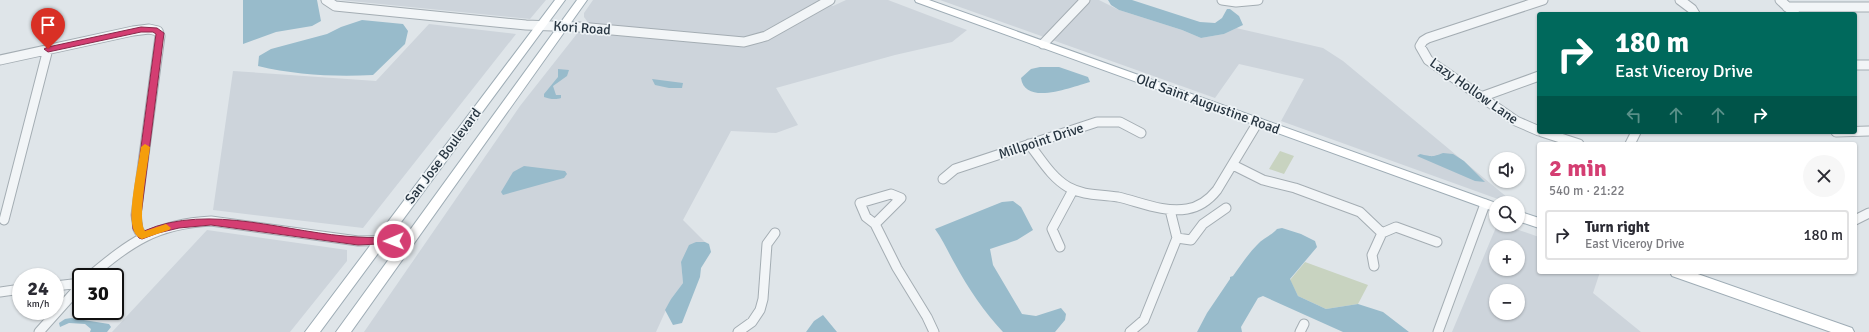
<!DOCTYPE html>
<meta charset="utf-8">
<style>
:root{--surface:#fff;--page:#f7f7f7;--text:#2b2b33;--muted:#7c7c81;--line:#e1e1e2;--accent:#d43e72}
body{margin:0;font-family:Signika,sans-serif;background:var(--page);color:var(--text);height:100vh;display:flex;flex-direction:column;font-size:15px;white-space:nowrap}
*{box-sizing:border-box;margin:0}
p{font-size:13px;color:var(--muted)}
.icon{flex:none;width:22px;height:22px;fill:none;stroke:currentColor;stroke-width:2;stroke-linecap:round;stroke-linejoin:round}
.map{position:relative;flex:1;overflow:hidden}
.details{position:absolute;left:1537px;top:142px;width:320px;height:132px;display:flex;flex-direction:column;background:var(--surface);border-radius:4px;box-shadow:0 1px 3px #0004}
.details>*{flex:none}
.top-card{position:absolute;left:1537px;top:12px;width:320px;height:122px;border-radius:4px;box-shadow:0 1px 3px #0004;background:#00695c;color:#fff;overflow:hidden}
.buttons{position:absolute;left:1489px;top:152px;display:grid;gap:8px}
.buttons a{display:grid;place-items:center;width:36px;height:36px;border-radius:50%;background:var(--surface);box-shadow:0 1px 3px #0004;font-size:20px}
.speed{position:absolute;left:12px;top:268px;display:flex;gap:8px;font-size:20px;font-weight:700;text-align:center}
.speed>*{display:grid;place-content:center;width:52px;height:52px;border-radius:50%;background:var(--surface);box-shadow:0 1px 3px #0004;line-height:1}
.speed small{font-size:10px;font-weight:400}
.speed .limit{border:2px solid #111;border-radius:6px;background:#fff;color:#111}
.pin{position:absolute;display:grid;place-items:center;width:34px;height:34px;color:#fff;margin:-41px -17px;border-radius:50% 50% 50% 0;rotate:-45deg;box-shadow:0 0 4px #0007}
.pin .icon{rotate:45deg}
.me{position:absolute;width:44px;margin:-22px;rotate:269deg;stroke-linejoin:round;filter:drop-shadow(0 0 3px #0008)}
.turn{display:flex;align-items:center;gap:14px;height:84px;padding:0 12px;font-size:18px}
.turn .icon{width:52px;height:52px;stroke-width:2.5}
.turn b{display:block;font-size:28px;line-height:34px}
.lanes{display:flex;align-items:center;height:38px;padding:0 12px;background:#0003;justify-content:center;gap:20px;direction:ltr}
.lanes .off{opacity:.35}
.round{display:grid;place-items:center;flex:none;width:42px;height:42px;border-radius:21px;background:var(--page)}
.head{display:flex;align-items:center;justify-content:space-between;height:68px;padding:0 12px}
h1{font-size:24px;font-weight:700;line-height:30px;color:var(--accent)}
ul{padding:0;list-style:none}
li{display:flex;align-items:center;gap:12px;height:50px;margin:0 8px 6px;padding:0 4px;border:2px solid var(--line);border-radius:4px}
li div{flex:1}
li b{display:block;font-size:15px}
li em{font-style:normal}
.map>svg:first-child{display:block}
.built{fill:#cdd4db;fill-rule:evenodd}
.green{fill:#c8d3c0}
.water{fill:#98bbcb}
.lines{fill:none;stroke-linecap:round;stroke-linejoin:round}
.minor-casing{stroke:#a4adb3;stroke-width:11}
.major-casing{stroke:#9eacb5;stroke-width:2}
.minor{stroke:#f2f5f7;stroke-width:9}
.major{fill:#fff;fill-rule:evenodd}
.route{fill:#d43e72;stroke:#8a284a}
.slow{fill:#f59e0b}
.labels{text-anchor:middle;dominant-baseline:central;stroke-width:3.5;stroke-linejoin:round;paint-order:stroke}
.street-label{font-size:14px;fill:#273541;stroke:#eef3f6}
</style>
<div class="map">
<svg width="1869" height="332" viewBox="0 0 1869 332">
<rect width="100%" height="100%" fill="#dfe5e9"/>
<path class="built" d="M 340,0 L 546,0 L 530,19 Z
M 593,0 L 821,0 L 833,6 L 846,0 L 888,0 L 967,30 L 952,42 L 895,55 L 776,88 L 798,125 L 776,133 L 731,131 L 683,220 L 705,242 L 696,242 L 681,262 L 683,283 L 671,299 L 656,332 L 364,332 L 520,106 L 587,21 L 584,17 L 584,13 Z
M 940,0 L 1099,0 L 1119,10 L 1182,30 L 1201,38 L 1224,34 L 1236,28 L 1323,48 L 1343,61 L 1514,203 L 1509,203 L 1281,121 L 1304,79 L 1239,64 L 1215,98 Z
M 429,24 L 516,34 L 363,228 L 213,210 L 233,71 L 376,81 Z
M 1497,225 L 1504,225 L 1539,237 L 1539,272 L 1600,272 L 1593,293 L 1641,332 L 1452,332 ZM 1496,247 L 1518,247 L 1518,269 L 1496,269 ZM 1496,291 L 1518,291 L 1518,313 L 1496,313 Z
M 207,230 L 347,250 L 347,261 L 290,332 L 112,332 Z"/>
<path class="green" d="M 1280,151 L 1294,156 L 1284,174 L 1269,169 Z
M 1305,262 L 1368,285 L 1358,304 L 1326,309 L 1298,296 L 1290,280 Z"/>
<path class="water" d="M 243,0 L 317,0 L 321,21 L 312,26 L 276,32 L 243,44 Z
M 1132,0 L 1200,22 L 1215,23 L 1222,18 L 1227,9 L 1230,9 L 1239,16 L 1243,25 L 1224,34 L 1201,38 L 1182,30 L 1119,10 L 1111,5 L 1108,0 Z
M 362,20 L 403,24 L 408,31 L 405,44 L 373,75 C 335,77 295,75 258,66 L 259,56 L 271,49 L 327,34 L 341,27 Z
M 1040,67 L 1059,67 L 1088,77 L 1090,82 C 1074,86 1025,107 1021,78 L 1031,69 Z
M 558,69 L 569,70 L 567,76 L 553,86 L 556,95 L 561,95 L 561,98 C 556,100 549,99 544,97 L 544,94 L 558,77 Z
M 652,79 L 683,83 L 682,88 L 669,88 L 655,85 Z
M 1443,153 L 1453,154 L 1464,161 L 1485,182 L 1475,181 L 1417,156 L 1420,154 C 1433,157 1432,157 1443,153 Z
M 524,166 L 565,171 L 567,174 L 564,178 L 503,195 L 501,192 L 513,172 Z
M 1013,201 L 1021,207 L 1033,230 L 1017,240 L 990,249 L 993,265 L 1022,314 L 1036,316 L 1061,308 L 1066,314 L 1065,320 L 1055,332 L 1003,332 C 984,312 968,288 955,264 C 948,252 943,240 935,229 L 1002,202 Z
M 1282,228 L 1301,234 L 1315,241 L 1317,247 L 1290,279 L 1298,296 L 1326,309 L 1358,304 L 1383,312 L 1409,332 L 1343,332 L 1263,296 L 1258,298 L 1241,327 L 1242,332 L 1197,332 L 1207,313 L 1230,279 L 1230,277 L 1233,276 C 1241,265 1248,254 1257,245 C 1263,238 1271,236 1277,229 Z
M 696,242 L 705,242 L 709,244 L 711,252 L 701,268 L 700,277 L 682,323 L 673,325 L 665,310 L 671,299 L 683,283 L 681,262 L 689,245 Z
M 823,315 L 837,332 L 806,332 L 814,321 Z
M 71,318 L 109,324 L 111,327 L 107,332 L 90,332 L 91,329 L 85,324 L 69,323 L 60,327 L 59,323 L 65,319 Z"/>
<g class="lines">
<defs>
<path id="minor" d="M 326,0 L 335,6 L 526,25 L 579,27 L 744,42 L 766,36 L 830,0
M 1222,0 L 1236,2 L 1258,0
M 1680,0 L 1692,9 L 1695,14
M 1780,0 L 1795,14
M 1787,7 L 1868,7
M 1043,44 L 1085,0
M 0,60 L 133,31 L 149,29 L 158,31 L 160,36 L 136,215 L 138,229 L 142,236
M 1855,65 L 1869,65
M 1481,97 L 1539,76
M 1539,131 L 1516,121 L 1428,60 L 1420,46 L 1423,41 L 1428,38 L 1543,0
M 1542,132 L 1579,144
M 1836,132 L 1869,131
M 1029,144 C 1041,159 1051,177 1068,187 C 1084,196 1100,194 1118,197 C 1140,202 1164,213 1187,209 C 1199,207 1209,200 1217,190 L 1258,122
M 1630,144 L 1636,132
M 1233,165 L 1263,180 L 1295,188 L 1360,212 L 1382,233
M 943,179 L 955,169 L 1097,122 L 1120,122 L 1141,133
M 891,194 L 901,198 L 875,224 L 866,217 L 860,203 Z
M 4,220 L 48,49
M 1855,220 L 1869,213
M 875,224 L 897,268 L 927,317 L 934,332
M 1382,233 L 1396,227 L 1437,242
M 1177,238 L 1191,240 L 1203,224 L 1226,208
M 1060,247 L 1052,229 L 1073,190
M 1374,266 L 1372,255 L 1382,233
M 89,277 C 131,242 155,224 211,221 L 358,241 L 409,240
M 55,286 L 81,283
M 0,292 L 21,289
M 39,332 L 81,285
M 738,332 L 752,322 L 760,310 L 763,299 L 767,244 L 775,233
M 1130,332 L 1144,320 L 1177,238 L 1170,210
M 1300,332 L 1304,324
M 1438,332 L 1485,204"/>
<path id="major" d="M 555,0 L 565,0 L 320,332 L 305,332 Z
M 577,0 L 587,0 L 351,332 L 336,332 Z
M 915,0 L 929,0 L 1496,203 L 1496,212 L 916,2 Z
M 1518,211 L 1539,218 L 1539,228 L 1518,221 Z
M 1670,272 L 1692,272 L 1852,328 L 1854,332 L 1831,332 L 1672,276 Z"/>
</defs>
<use href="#minor" class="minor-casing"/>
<use href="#major" class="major-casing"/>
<use href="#minor" class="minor"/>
<use href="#major" class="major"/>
</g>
<path class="route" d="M 141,27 L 157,28 L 164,33 L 141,215 L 142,228 L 144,231 C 210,202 289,234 358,237 C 370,238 382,237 394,237 L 399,241 L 398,243 L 358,245 L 211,225 L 179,228 L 158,233 L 142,239 L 139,238 L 133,229 L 132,215 L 156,34 L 153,32 L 141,32 L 48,52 L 44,49 L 48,47 Z"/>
<path class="slow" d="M 145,144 L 150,147 C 148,163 137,221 145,231 L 166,224 L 171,228 L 169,230 L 142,239 C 138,238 134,233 133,228 C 128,209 138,168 141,147 Z"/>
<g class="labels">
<g class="street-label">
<text transform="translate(582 28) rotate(4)">Kori Road</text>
<text transform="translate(1474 91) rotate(35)">Lazy Hollow Lane</text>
<text transform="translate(1208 104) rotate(20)">Old Saint Augustine Road</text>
<text transform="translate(1041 141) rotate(-18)">Millpoint Drive</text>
<text transform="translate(443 156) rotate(-53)">San Jose Boulevard</text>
</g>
</g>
</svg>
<div class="buttons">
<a><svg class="icon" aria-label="sound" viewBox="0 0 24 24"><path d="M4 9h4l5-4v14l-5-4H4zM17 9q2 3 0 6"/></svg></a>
<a><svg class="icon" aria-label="search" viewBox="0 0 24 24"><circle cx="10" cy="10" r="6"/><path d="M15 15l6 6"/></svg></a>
<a>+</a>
<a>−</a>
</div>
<div class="speed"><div>24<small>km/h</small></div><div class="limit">30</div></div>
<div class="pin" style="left:48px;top:49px;background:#d93025"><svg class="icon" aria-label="arrive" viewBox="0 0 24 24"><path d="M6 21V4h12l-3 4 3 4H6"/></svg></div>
<svg class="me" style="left:394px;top:241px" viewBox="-20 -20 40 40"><circle r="17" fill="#d43e72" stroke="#fff" stroke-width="3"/><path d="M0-11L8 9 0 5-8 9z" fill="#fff"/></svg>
<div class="top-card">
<div class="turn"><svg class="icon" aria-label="right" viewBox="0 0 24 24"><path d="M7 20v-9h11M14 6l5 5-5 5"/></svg><div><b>180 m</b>East Viceroy Drive</div></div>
<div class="lanes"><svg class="icon off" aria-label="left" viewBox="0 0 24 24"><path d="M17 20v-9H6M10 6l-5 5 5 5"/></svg><svg class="icon off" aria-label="ahead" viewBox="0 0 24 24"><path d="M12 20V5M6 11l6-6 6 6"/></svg><svg class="icon off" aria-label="ahead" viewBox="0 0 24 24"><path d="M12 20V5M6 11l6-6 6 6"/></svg><svg class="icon" aria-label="right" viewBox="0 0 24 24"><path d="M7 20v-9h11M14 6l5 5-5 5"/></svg></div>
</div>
<section class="details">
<div class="head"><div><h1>2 min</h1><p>540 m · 21:22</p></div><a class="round"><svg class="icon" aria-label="close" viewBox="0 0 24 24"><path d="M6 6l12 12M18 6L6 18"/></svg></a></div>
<ul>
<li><svg class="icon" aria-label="right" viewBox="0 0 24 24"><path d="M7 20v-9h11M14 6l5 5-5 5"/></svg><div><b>Turn right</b><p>East Viceroy Drive</p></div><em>180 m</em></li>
</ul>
</section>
</div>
